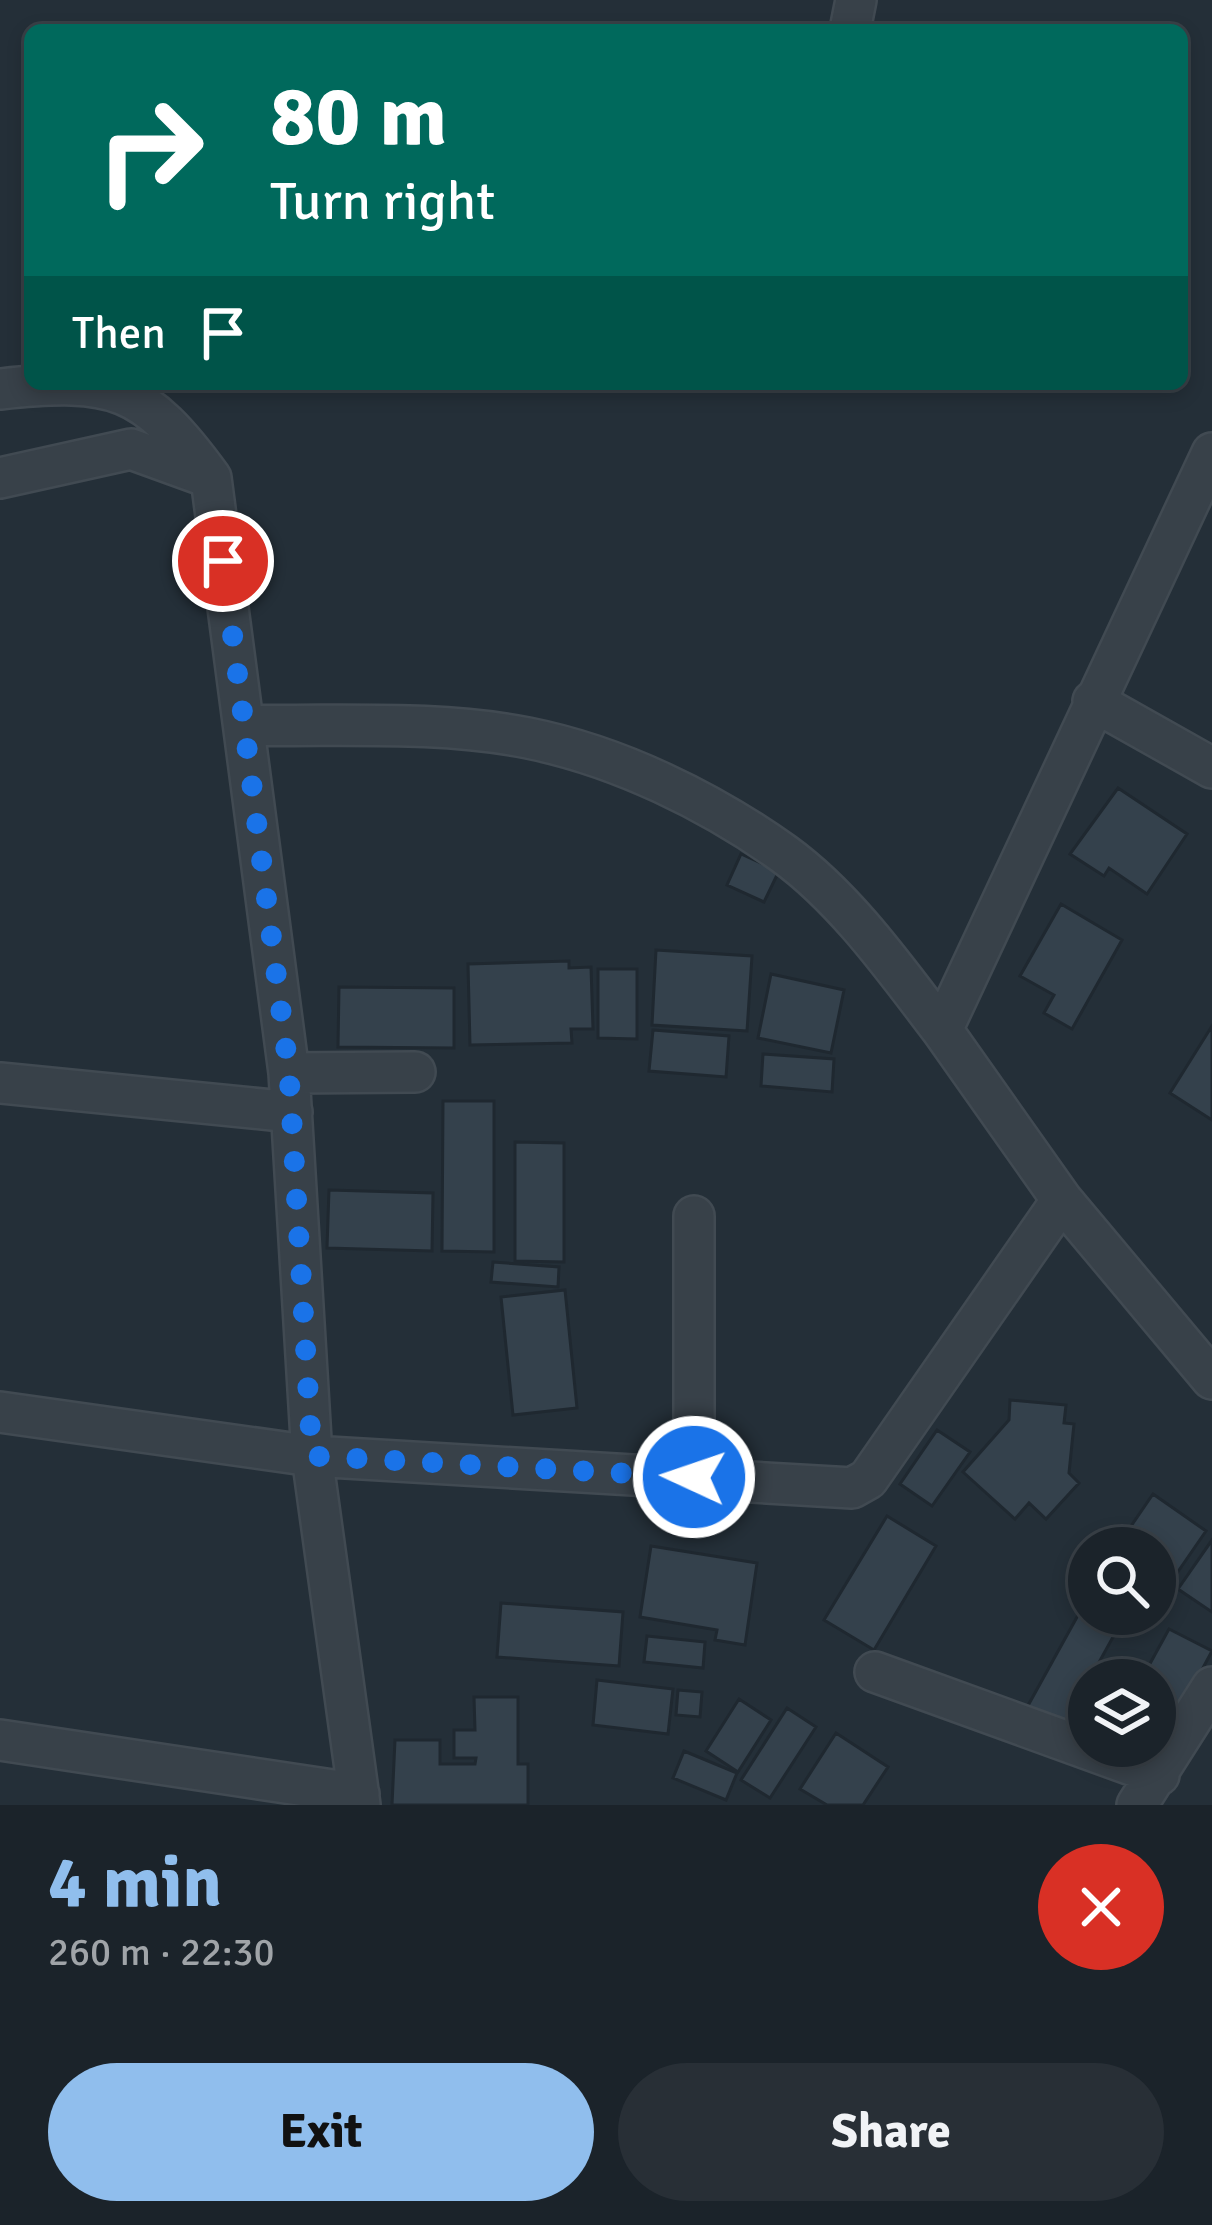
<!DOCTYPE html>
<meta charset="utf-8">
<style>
:root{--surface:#1b232a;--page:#282f36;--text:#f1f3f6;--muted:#a0a4a8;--line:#394047;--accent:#90beed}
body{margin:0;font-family:Signika,sans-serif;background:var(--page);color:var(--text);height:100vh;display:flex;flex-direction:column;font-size:45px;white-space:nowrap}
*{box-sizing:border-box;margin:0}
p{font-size:39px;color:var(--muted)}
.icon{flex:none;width:66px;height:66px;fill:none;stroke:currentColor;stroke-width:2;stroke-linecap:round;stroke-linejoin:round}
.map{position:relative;height:1805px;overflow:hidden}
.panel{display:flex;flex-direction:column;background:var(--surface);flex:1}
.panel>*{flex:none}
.banner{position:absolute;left:24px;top:24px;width:1164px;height:366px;border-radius:18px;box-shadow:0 6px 18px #0003,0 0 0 3px var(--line);background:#00695c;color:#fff;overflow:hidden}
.tools{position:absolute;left:1068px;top:1527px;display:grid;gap:24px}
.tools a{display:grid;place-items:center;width:108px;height:108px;border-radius:50%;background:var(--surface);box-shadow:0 6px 18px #0003,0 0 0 3px var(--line);font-size:60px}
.pin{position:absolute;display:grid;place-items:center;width:102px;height:102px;color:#fff;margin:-51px;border:6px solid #fff;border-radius:50%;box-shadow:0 3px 12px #0007}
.me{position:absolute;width:132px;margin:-66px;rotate:273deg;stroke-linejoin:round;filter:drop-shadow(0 0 9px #0008)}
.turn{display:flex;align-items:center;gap:42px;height:252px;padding:0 48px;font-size:54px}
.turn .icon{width:156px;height:156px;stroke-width:2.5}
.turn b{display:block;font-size:84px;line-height:102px}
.then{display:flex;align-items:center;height:114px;padding:0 48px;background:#0003;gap:24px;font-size:45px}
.round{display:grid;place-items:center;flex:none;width:126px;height:126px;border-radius:63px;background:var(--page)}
.overview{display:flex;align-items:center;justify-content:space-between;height:204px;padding:0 48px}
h1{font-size:72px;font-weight:700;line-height:90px;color:var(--accent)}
.button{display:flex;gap:24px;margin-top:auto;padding:24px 48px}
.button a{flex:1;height:138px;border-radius:72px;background:var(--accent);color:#111;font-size:48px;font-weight:700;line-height:138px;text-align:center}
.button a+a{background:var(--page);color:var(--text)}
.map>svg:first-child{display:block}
.building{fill:#34414c;stroke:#1f2830;stroke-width:3}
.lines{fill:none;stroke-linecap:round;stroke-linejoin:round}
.street-casing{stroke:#414a52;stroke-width:44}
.street{stroke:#384149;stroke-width:39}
.route{stroke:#1a73e8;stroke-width:21;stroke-dasharray:0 37.8}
</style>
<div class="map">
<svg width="1212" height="1805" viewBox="0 0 1212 1805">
<rect width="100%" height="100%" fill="#242f38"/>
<path class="building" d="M 1118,788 L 1187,834 L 1147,894 L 1109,868 L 1104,876 L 1070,854 Z
M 741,854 L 779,871 L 764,902 L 727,885 Z
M 1061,904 L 1122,940 L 1072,1029 L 1044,1013 L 1054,995 L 1020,976 Z
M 656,950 L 752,956 L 747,1031 L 652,1025 Z
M 569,961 L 569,968 L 591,967 L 593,1029 L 571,1029 L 572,1043 L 470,1045 L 468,964 Z
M 598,969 L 637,969 L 637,1039 L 598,1038 Z
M 771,974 L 844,990 L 831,1053 L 758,1038 Z
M 339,987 L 454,988 L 454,1048 L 338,1047 Z
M 1212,1026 L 1212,1120 L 1170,1093 Z
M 653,1030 L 729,1036 L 726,1077 L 649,1071 Z
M 763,1054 L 834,1059 L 832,1092 L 761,1086 Z
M 443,1101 L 494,1101 L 494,1252 L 442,1251 Z
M 515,1142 L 564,1143 L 564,1262 L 515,1261 Z
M 329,1190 L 433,1193 L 432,1251 L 327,1248 Z
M 493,1262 L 559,1267 L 558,1287 L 491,1282 Z
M 565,1290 L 577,1408 L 513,1415 L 501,1297 Z
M 1010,1400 L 1066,1405 L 1064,1423 L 1074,1424 L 1069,1473 L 1079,1483 L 1046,1519 L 1029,1503 L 1015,1519 L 963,1472 L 1009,1420 Z
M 937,1430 L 970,1452 L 932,1506 L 900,1484 Z
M 1153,1494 L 1206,1531 L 1157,1602 L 1155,1548 L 1116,1548 Z
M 887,1516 L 936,1546 L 874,1650 L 824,1620 Z
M 1212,1540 L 1212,1612 L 1178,1589 Z
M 651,1546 L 757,1563 L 745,1645 L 715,1640 L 717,1630 L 640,1617 Z
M 1087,1599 L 1089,1614 L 1123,1619 L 1061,1731 L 1025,1711 Z
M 501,1603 L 623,1612 L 619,1666 L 497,1657 Z
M 1169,1629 L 1212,1651 L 1152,1763 L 1121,1746 L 1155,1746 L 1155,1680 L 1141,1680 Z
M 647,1636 L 705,1642 L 703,1668 L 644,1662 Z
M 597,1680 L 673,1689 L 668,1734 L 593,1725 Z
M 678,1690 L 702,1692 L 700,1717 L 676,1715 Z
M 474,1697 L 518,1697 L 518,1764 L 528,1764 L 528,1805 L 392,1805 L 395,1740 L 440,1740 L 440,1764 L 475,1764 L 476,1758 L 454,1758 L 454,1730 L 475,1730 Z
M 739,1699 L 771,1720 L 738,1772 L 706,1751 Z
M 787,1708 L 816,1727 L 770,1798 L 741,1780 Z
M 836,1733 L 888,1767 L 863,1805 L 827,1805 L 800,1789 Z
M 684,1751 L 737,1773 L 726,1800 L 673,1778 Z"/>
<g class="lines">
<defs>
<path id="street" d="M 850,30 L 856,0
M 0,389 C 114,377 144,386 211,478 L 289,1073 L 312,1456 L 360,1805
M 1212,453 L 942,1030 L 1062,1200 L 1212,1379
M 0,478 L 131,449 L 211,478
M 1093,701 L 1212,768
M 246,725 C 338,727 437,720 528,738 C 618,756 710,801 784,854 C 846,899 896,970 942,1030
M 289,1073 L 415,1072
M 0,1083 L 292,1112
M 694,1216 L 694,1477
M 0,1412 L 312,1456 L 852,1488 L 868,1479 L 1062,1200
M 875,1672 L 1159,1775
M 0,1740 L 359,1794
M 1137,1805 L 1212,1687"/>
</defs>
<use href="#street" class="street-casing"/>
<use href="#street" class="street"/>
</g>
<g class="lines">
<path class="route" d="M 223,561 L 289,1073 L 312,1456 L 694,1477"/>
</g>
</svg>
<div class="tools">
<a><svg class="icon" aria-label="search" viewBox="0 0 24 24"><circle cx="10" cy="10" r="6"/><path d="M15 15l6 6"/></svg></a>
<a><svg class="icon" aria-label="layers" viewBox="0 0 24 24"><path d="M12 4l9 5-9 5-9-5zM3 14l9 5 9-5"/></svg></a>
</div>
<div class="pin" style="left:223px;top:561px;background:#d93025"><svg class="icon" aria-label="arrive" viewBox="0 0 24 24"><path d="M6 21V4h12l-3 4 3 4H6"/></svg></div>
<svg class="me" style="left:694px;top:1477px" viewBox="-20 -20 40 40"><circle r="17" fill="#1a73e8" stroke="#fff" stroke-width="3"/><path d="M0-11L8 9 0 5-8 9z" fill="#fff"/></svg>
<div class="banner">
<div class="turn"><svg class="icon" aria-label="right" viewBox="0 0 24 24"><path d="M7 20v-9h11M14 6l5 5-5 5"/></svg><div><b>80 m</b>Turn right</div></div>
<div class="then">Then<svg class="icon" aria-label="arrive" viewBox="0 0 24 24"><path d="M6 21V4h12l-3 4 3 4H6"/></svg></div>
</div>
</div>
<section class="panel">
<div class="overview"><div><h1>4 min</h1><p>260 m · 22:30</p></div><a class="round" style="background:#d93025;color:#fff"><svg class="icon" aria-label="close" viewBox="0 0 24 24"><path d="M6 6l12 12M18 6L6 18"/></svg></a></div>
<div class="button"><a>Exit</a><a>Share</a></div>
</section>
